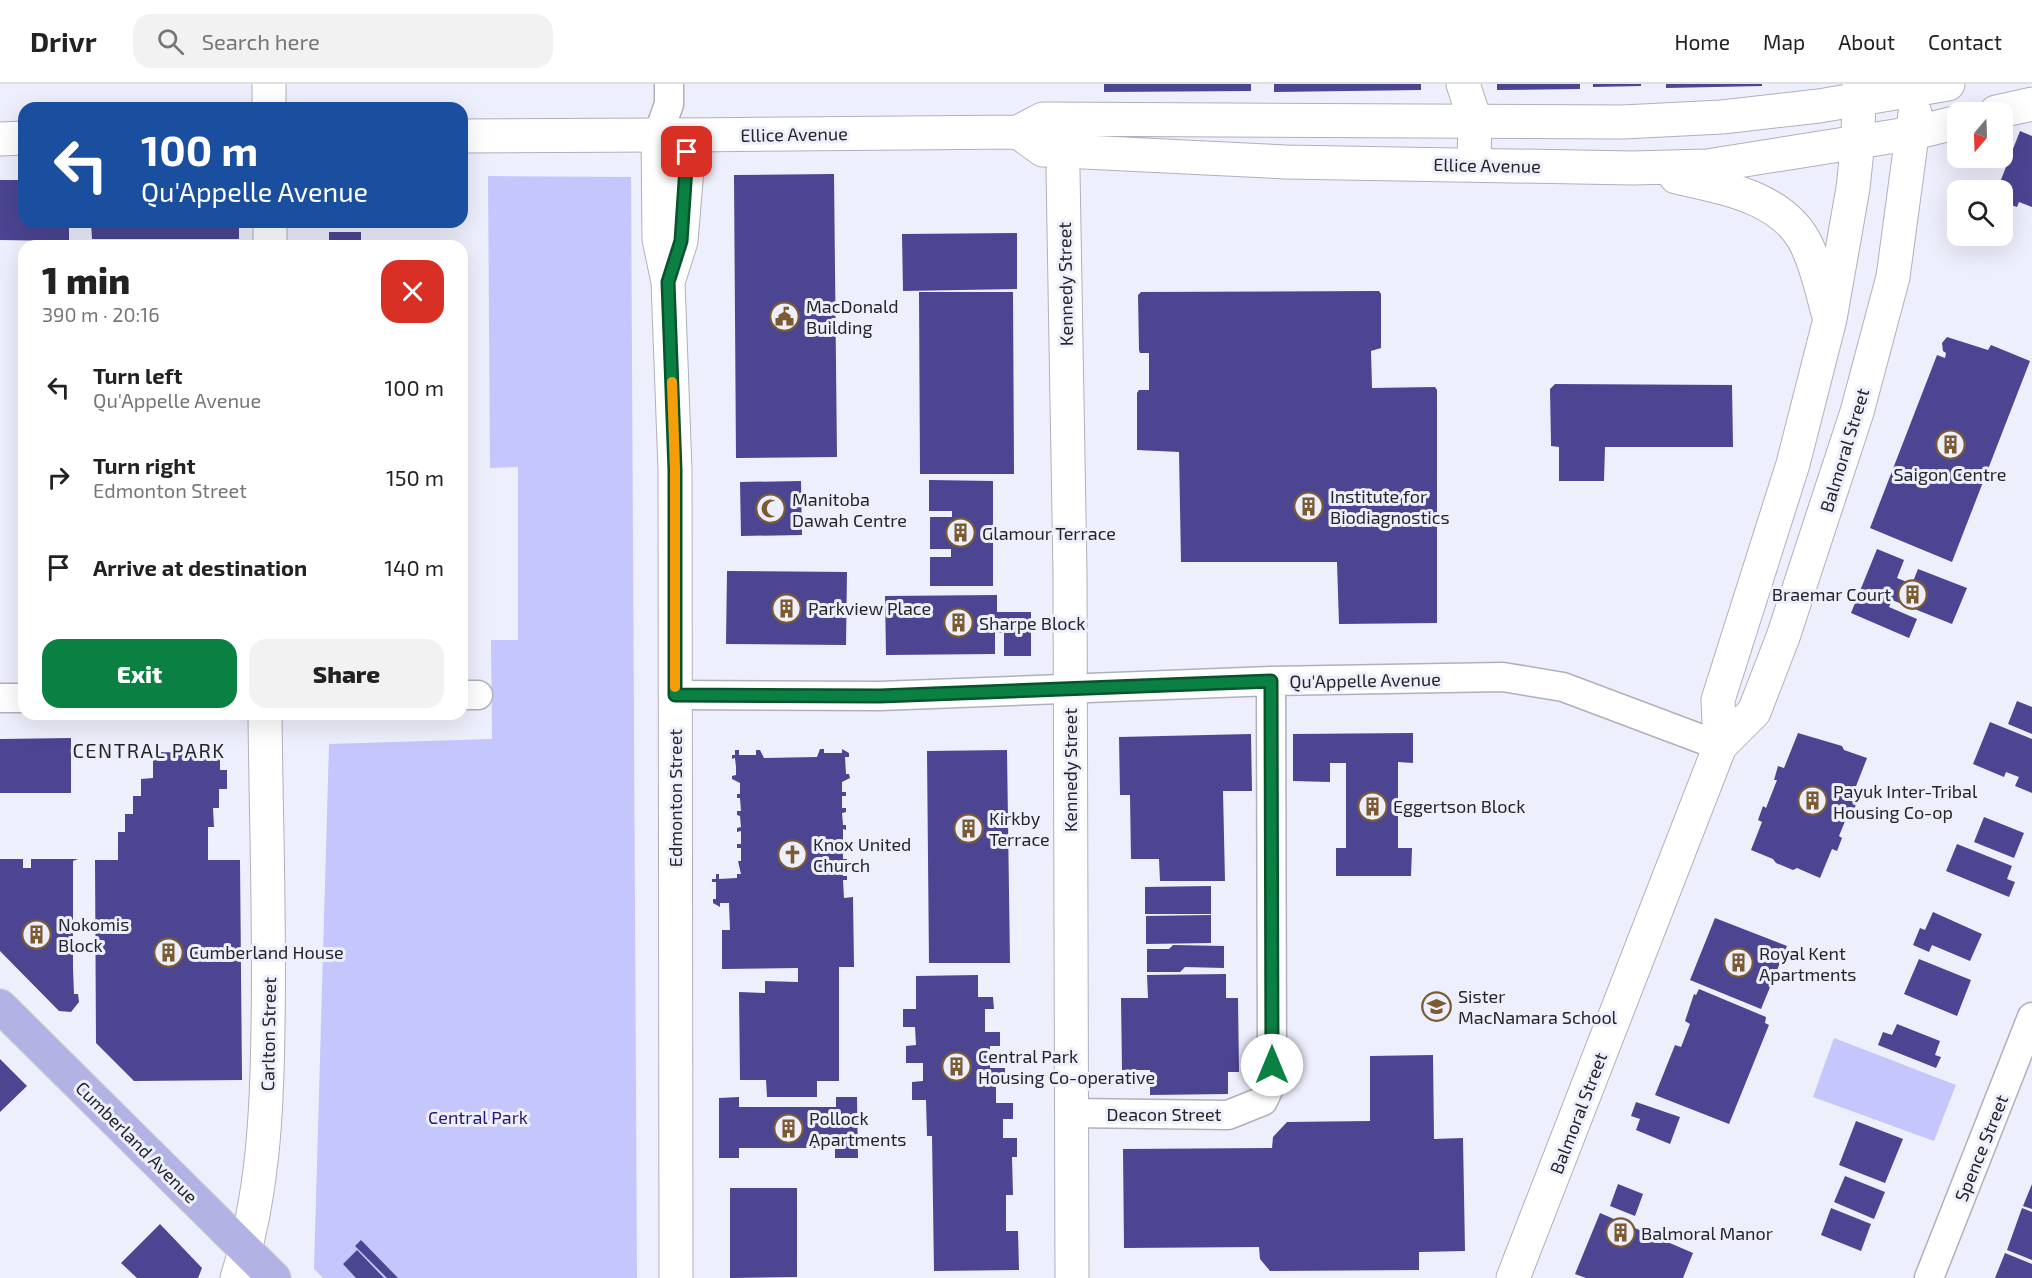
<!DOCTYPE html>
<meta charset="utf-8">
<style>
:root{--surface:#fff;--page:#f2f2f2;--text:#222;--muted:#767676;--line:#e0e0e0;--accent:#0b8043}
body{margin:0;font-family:"Exo 2",sans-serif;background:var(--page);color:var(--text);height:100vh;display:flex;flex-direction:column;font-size:22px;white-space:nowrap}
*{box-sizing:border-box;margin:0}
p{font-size:20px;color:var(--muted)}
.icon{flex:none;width:33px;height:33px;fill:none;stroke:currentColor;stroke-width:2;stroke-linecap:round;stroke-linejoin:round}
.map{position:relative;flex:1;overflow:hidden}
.side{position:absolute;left:18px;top:156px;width:450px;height:480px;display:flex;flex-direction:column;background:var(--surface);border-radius:18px;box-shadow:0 6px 24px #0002}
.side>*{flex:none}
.hud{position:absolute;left:18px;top:18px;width:450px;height:126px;border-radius:18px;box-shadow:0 6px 24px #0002;background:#1a4fa0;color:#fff;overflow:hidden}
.needle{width:39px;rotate:199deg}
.controls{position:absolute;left:1947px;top:18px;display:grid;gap:12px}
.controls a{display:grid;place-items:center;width:66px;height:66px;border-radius:12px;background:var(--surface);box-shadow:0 6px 24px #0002;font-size:30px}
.pin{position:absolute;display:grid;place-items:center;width:51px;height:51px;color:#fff;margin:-26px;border-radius:12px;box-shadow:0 3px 9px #0006}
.me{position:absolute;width:66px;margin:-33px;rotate:0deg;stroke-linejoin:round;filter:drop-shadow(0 0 4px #0008)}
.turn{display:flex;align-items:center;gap:21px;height:126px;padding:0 24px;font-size:27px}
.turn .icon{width:78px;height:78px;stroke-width:2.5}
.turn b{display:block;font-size:42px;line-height:51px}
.round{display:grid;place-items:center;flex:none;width:63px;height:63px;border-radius:18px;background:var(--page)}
.overview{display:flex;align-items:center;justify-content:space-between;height:102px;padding:0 24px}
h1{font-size:36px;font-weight:800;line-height:45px}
.primary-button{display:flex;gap:12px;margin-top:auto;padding:12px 24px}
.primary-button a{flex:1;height:69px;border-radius:18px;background:var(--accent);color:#fff;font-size:24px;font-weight:800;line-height:69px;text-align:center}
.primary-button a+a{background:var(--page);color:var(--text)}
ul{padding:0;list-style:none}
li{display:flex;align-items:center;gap:18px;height:90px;padding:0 24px}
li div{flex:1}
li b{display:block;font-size:22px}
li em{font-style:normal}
header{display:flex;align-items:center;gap:36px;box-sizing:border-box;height:84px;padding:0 30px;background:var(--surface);border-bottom:2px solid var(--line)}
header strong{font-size:28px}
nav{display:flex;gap:33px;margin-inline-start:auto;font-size:21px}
.search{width:420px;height:54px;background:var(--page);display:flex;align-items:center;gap:15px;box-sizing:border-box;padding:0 21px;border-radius:18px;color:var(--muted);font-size:22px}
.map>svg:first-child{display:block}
.green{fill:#c4c6fc}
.building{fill:#4b4592}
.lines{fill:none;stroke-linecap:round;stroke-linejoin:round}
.minor-casing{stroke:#b0b0bc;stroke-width:31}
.tertiary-casing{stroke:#b0b0bc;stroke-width:35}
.secondary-casing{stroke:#b0b0bc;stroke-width:35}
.primary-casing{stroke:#cfcfd0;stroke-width:35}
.minor{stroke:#fff;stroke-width:28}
.tertiary{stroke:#fff;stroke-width:33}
.secondary{stroke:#fff;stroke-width:33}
.primary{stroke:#b3b2e5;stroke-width:33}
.route-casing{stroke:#07532c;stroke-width:15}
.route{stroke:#0b8043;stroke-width:10}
.slow{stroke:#f59e0b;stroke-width:10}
.labels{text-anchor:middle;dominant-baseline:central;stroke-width:6;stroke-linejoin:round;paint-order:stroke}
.street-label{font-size:18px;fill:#25252a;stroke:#eeeffc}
.poi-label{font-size:18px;fill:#25252a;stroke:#eeeffc;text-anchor:start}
.park-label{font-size:18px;fill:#2b1577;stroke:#eeeffc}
.neighbourhood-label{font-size:20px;letter-spacing:1.5px;fill:#25252a;stroke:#eeeffc}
</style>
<header>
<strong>Drivr</strong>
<div class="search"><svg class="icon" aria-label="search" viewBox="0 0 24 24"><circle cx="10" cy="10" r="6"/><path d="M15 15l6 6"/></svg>Search here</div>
<nav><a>Home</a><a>Map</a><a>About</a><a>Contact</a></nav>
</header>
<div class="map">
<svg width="2032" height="1194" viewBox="0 0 2032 1194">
<rect width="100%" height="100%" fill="#eeeffc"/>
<path class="green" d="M 488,92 L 631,93 L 637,1194 L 323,1194 L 314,1185 L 329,660 L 492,655 L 491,556 L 518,556 L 518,383 L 490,384 Z
M 1834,954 L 1956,1001 L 1934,1057 L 1813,1013 Z"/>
<path class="building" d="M 1104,0 L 1251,0 L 1251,7 L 1104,8 Z
M 1274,0 L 1421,0 L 1421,6 L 1274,8 Z
M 1497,0 L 1580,0 L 1580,5 L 1497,6 Z
M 1593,0 L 1641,0 L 1641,2 L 1593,3 Z
M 1666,0 L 1762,0 L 1762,2 L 1666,4 Z
M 2020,47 L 2032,52 L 2032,123 L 2019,118 L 2017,123 L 2002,118 L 2002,106 L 1997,106 Z
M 834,90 L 837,373 L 736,374 L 734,91 Z
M 0,96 L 24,96 L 24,138 L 69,138 L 69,157 L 0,156 Z
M 91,138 L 239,138 L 239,155 L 92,155 Z
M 329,148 L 361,148 L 361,162 L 329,162 Z
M 1017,149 L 1017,205 L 903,207 L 902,150 Z
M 462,182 L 464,182 L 464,260 L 462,260 Z
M 1379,207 L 1381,210 L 1381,264 L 1371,267 L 1372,304 L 1435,303 L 1437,306 L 1437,539 L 1339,540 L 1337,478 L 1181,478 L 1179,368 L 1137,366 L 1137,309 L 1139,306 L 1149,306 L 1149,269 L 1140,269 L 1139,266 L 1138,211 L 1141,208 Z
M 919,208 L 1013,208 L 1014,390 L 920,390 Z
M 1947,253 L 1988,266 L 1991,261 L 2030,277 L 1952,478 L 1870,444 L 1937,271 L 1945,274 L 1946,269 L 1943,267 L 1942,259 Z
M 1555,300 L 1732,301 L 1733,363 L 1605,363 L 1604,397 L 1559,397 L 1559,363 L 1551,362 L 1551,359 L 1550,305 Z
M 929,396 L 993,397 L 993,502 L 930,502 L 930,473 L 951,473 L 951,465 L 930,465 L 930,433 L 952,433 L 952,427 L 929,427 Z
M 801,397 L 802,451 L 741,452 L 740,398 Z
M 1877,465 L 1904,476 L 1897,494 L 1912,500 L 1918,485 L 1967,504 L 1952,540 L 1892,516 L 1889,523 L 1917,535 L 1909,554 L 1851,529 Z
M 462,482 L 464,482 L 465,574 L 462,574 Z
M 727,487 L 847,488 L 846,561 L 726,560 Z
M 997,511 L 997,528 L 1031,528 L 1031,572 L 1004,572 L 1004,549 L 995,549 L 995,570 L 886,571 L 885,512 Z
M 2017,617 L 2032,623 L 2032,650 L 2008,640 Z
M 1990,638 L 2032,655 L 2032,709 L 2015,702 L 2019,693 L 2006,688 L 2004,693 L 1973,680 Z
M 1413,649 L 1413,679 L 1398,678 L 1398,764 L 1412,764 L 1411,792 L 1336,792 L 1336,764 L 1346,764 L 1346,679 L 1330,679 L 1330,698 L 1293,697 L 1293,650 Z
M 1798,649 L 1842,662 L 1844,666 L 1867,674 L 1853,710 L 1858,712 L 1854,727 L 1850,725 L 1839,752 L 1842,754 L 1837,767 L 1832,765 L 1820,794 L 1797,784 L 1793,786 L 1776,779 L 1773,775 L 1751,766 L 1762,738 L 1758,736 L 1763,722 L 1766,724 L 1777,696 L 1774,696 L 1778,682 L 1784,684 Z
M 1251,650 L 1252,707 L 1223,707 L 1225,797 L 1160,797 L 1159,775 L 1131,775 L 1130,711 L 1120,711 L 1119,653 Z
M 71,654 L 71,709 L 0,709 L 0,655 Z
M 820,665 L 824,665 L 824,669 L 842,669 L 842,665 L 849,669 L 849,673 L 845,673 L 846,690 L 849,690 L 850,694 L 842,698 L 842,708 L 846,708 L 846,712 L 842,712 L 842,724 L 846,724 L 846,728 L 842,729 L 843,741 L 846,741 L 846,746 L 843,745 L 843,758 L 846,758 L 846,763 L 843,762 L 843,775 L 847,775 L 847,779 L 843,780 L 843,792 L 847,792 L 847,796 L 843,796 L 844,814 L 853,813 L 854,883 L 839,883 L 839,997 L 817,997 L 817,1013 L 767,1013 L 766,996 L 740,996 L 739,908 L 765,909 L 765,897 L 798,898 L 798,884 L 722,885 L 722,846 L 730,846 L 729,819 L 720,819 L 720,823 L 713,819 L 713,815 L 716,815 L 716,798 L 712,798 L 712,795 L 716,795 L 716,790 L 719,790 L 719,795 L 737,794 L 737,790 L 741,790 L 738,777 L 741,777 L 741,764 L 737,764 L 737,760 L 741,760 L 741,747 L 737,748 L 737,744 L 741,743 L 740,732 L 737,731 L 737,727 L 741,727 L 740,714 L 737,714 L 737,710 L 740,710 L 740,699 L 732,695 L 732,692 L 736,691 L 736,683 L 735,674 L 732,675 L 732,671 L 735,671 L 735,666 L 739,666 L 739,671 L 756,671 L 756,666 L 760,666 L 764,674 L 817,673 Z
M 1007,666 L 1010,879 L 929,879 L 927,667 Z
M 153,668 L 220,669 L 220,686 L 227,686 L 227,705 L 219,705 L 219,724 L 213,724 L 214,743 L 208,743 L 208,776 L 240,776 L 242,996 L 134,997 L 96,959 L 95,776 L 118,776 L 118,748 L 125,748 L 125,730 L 133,730 L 133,712 L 141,712 L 141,695 L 153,694 Z
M 1984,733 L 2024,749 L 2014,774 L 1974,758 Z
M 1957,760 L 2012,782 L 2007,795 L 2015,798 L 2009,813 L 1946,787 Z
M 0,775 L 23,775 L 23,784 L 31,784 L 31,775 L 78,775 L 73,777 L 73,884 L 74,910 L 78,910 L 79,918 L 71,928 L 59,927 L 0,867 Z
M 1211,802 L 1211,830 L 1145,830 L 1145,803 Z
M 1933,828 L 1982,850 L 1970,877 L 1932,861 L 1929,868 L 1913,861 L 1920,844 L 1925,846 Z
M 1211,831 L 1211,859 L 1146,860 L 1146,832 Z
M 1715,834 L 1787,862 L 1761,925 L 1690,896 Z
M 1173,861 L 1224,862 L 1224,884 L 1185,883 L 1180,888 L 1147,888 L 1147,865 L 1169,865 Z
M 1919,875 L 1971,896 L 1957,932 L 1904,910 Z
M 1226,890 L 1226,914 L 1238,914 L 1239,988 L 1228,988 L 1228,1010 L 1150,1011 L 1150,986 L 1122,986 L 1121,914 L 1148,914 L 1147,891 Z
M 978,891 L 978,913 L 993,913 L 994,925 L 985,925 L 985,948 L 1000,948 L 1000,962 L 990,962 L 990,984 L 1005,984 L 1005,999 L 996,998 L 996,1019 L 1013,1019 L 1013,1035 L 1003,1035 L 1003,1054 L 1017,1054 L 1017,1073 L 1012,1073 L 1013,1111 L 1006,1111 L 1006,1147 L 1018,1147 L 1019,1186 L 934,1187 L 932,1052 L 927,1052 L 926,1016 L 912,1016 L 912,998 L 923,997 L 923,979 L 906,979 L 906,962 L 916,961 L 915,943 L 903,943 L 903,925 L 916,925 L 916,892 Z
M 1699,905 L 1766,933 L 1765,939 L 1769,941 L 1729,1040 L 1655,1011 L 1675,961 L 1681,963 L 1690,940 L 1685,937 L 1694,910 L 1696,911 Z
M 1897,940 L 1940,957 L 1935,971 L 1941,973 L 1936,984 L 1878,961 L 1883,948 L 1892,951 Z
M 1433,971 L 1434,1055 L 1463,1054 L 1465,1167 L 1419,1168 L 1419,1186 L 1270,1187 L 1260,1175 L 1259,1163 L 1124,1164 L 1123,1065 L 1272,1064 L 1273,1053 L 1287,1038 L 1370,1037 L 1370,972 Z
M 0,975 L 27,1002 L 0,1028 Z
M 739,1013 L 739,1023 L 836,1023 L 836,1013 L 857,1013 L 858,1074 L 835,1074 L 835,1064 L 739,1064 L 739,1074 L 719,1074 L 719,1014 Z
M 1636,1018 L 1680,1033 L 1670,1060 L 1636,1046 L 1640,1035 L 1631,1032 Z
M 1856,1037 L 1903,1055 L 1885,1099 L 1839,1081 Z
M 1845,1092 L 1885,1108 L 1874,1135 L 1834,1118 Z
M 1618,1100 L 1643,1110 L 1635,1132 L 1610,1122 Z
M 2032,1100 L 2032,1125 L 2023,1122 Z
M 730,1104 L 797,1104 L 797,1193 L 730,1194 Z
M 1831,1124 L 1871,1140 L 1861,1167 L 1821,1151 Z
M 2022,1124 L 2032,1128 L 2032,1176 L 2007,1166 Z
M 1600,1129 L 1693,1169 L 1683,1194 L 1586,1194 L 1575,1190 Z
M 160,1140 L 202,1184 L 198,1194 L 137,1194 L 121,1179 Z
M 361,1156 L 398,1194 L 387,1194 L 355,1162 Z
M 357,1166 L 384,1194 L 356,1194 L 343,1180 Z
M 2005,1169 L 2032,1180 L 2032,1194 L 1995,1194 Z"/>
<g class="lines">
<defs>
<path id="minor" d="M 658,51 L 669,20 L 669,0
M 462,611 L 478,611
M 675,611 L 880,612 L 1271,597 L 1503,593 L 1563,603 L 1720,662
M 0,614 L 24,614
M 1073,1029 L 1228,1031 L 1263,1017 L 1270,1002 L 1272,981 L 1271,597
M 1929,1194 L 2032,933"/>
<path id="tertiary" d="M 269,0 L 269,24
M 1463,0 L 1475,36 L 1474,79
M 1063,87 L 1070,489 L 1072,1194
M 270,138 L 270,162
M 668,198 L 681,157 L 687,85 L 686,51 L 658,51 L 659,155 L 668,198 L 675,386 L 676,1194
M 237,1194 C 263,1113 267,1028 268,943 C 270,839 266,734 265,630"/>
<path id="secondary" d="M 1996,28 L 2032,20
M 1018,48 L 1043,66 L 1286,78 L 1633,84 L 1707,82 L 1914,49 L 1958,38
M 686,51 L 1018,48 L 1043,35 L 1623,38 L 1722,33 L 1819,22 L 1948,0
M 462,52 L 658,51
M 0,55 L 24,54
M 1676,93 C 1724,104 1784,113 1807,162 C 1817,183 1822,207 1828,229
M 1720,662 L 1754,628 L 1783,553 L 1857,328 L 1893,193 L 1915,29
M 1513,1194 L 1720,662 L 1718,616 L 1793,380 L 1830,235 L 1853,104 L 1858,57 L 1859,0"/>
<path id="primary" d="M 0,922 L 274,1194"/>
</defs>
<use href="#minor" class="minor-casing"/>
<use href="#tertiary" class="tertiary-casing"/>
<use href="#secondary" class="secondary-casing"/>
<use href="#primary" class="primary-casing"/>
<use href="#minor" class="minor"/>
<use href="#tertiary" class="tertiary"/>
<use href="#secondary" class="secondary"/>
<use href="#primary" class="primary"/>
</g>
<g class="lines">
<defs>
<path id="route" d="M 687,68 L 681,157 L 668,198 L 675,386 L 675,611 L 880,612 L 1271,597 L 1272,981"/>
</defs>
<use href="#route" class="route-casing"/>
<use href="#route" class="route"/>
<path class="slow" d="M 672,298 L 675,386 L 675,603"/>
</g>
<defs>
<symbol id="civic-ring" viewBox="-11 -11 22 22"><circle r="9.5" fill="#eeeffc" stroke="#7b5b31" stroke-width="1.5"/><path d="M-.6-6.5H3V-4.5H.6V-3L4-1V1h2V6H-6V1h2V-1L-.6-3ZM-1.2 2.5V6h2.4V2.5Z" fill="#7b5b31"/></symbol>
<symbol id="building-ring" viewBox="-11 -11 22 22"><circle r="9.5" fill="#eeeffc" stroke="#7b5b31" stroke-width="1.5"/><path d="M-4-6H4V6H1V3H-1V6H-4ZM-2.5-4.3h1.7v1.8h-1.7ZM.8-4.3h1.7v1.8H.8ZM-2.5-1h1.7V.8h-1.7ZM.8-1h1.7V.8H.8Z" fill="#7b5b31"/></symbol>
<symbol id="mosque-ring" viewBox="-11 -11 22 22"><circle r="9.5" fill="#eeeffc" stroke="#7b5b31" stroke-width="1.5"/><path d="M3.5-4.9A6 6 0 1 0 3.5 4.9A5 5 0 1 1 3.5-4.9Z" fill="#7b5b31"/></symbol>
<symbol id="church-ring" viewBox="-11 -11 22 22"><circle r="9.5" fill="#eeeffc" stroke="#7b5b31" stroke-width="1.5"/><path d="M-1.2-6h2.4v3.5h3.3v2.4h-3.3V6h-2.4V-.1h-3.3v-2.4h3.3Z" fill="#7b5b31"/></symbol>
<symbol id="school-ring" viewBox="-11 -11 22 22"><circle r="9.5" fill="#eeeffc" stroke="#7b5b31" stroke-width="1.5"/><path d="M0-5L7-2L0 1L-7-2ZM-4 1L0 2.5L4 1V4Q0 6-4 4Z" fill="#7b5b31"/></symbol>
</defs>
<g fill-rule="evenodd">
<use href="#civic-ring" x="768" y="216" width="33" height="33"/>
<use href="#building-ring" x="1934" y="344" width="33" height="33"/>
<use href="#building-ring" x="1292" y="406" width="33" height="33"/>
<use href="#mosque-ring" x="754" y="408" width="33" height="33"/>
<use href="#building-ring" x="944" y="432" width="33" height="33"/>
<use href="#building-ring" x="1896" y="494" width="33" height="33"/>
<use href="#building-ring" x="770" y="508" width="33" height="33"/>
<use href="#building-ring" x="942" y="522" width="33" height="33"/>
<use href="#building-ring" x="1796" y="700" width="33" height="33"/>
<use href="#building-ring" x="1356" y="706" width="33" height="33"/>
<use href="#building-ring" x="952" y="728" width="33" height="33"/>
<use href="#church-ring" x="776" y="754" width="33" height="33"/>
<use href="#building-ring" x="20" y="834" width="33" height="33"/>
<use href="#building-ring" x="152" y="852" width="33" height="33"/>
<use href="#building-ring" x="1722" y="862" width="33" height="33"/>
<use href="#school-ring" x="1420" y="906" width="33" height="33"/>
<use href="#building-ring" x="940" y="966" width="33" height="33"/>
<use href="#building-ring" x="772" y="1028" width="33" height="33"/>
<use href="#building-ring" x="1604" y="1132" width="33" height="33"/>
</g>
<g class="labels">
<g class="street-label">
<text transform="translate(794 50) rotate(-1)">Ellice Avenue</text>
<text transform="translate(1487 81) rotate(1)">Ellice Avenue</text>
<text transform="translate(1065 200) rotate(-91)">Kennedy Street</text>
<text transform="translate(1844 366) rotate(-73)">Balmoral Street</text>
<text transform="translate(1365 596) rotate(-1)">Qu'Appelle Avenue</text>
<text transform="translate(1070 686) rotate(-90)">Kennedy Street</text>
<text transform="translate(675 714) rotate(-90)">Edmonton Street</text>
<text transform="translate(268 950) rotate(-89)">Carlton Street</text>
<text transform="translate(1578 1029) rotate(-69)">Balmoral Street</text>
<text x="1164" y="1030">Deacon Street</text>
<text transform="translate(137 1058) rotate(45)">Cumberland Avenue</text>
<text transform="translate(1981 1064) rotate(-68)">Spence Street</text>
</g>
<g class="poi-label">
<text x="806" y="222">MacDonald<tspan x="806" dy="21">Building</tspan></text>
<text x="1950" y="390" text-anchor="middle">Saigon Centre</text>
<text x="1330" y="412">Institute for<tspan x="1330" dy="21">Biodiagnostics</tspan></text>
<text x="792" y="415">Manitoba<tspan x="792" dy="21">Dawah Centre</tspan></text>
<text x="982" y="449">Glamour Terrace</text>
<text x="1891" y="510" text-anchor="end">Braemar Court</text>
<text x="808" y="524">Parkview Place</text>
<text x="979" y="539">Sharpe Block</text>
<text x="1833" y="707">Payuk Inter-Tribal<tspan x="1833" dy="21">Housing Co-op</tspan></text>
<text x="1393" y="722">Eggertson Block</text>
<text x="989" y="734">Kirkby<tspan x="989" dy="21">Terrace</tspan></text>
<text x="813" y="760">Knox United<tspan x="813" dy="21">Church</tspan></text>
<text x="58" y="840">Nokomis<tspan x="58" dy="21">Block</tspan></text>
<text x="189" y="868">Cumberland House</text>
<text x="1759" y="869">Royal Kent<tspan x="1759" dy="21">Apartments</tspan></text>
<text x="1458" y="912">Sister<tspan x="1458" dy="21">MacNamara School</tspan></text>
<text x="978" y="972">Central Park<tspan x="978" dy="21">Housing Co-operative</tspan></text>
<text x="809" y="1034">Pollock<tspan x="809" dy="21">Apartments</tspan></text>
<text x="1641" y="1149">Balmoral Manor</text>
</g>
<g class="park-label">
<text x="478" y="1033">Central Park</text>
</g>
<g class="neighbourhood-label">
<text x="149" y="666">CENTRAL PARK</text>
</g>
</g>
</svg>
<div class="controls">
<a><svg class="needle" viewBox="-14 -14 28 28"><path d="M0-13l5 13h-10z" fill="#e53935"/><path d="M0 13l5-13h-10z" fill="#767676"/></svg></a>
<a><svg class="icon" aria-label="search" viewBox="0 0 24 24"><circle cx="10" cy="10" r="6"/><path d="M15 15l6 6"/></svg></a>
</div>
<div class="pin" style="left:687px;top:68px;background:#d93025"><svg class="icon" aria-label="arrive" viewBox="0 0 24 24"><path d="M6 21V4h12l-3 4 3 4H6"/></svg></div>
<svg class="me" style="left:1272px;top:981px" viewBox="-20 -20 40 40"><circle r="19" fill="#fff"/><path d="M0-13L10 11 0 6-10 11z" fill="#0b8043"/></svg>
<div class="hud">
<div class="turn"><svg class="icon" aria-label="left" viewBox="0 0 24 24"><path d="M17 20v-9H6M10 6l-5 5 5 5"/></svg><div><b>100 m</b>Qu'Appelle Avenue</div></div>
</div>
<section class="side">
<div class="overview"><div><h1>1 min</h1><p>390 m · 20:16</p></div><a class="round" style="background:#d93025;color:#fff"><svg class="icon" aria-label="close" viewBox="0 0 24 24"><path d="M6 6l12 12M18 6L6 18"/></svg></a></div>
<ul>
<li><svg class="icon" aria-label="left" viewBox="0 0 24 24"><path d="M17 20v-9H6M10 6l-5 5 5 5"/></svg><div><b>Turn left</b><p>Qu'Appelle Avenue</p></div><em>100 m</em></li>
<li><svg class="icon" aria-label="right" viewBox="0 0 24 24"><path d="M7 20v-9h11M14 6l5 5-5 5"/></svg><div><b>Turn right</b><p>Edmonton Street</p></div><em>150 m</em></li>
<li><svg class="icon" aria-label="arrive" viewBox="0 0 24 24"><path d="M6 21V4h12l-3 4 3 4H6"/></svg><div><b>Arrive at destination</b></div><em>140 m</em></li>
</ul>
<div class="primary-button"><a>Exit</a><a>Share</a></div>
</section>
</div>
